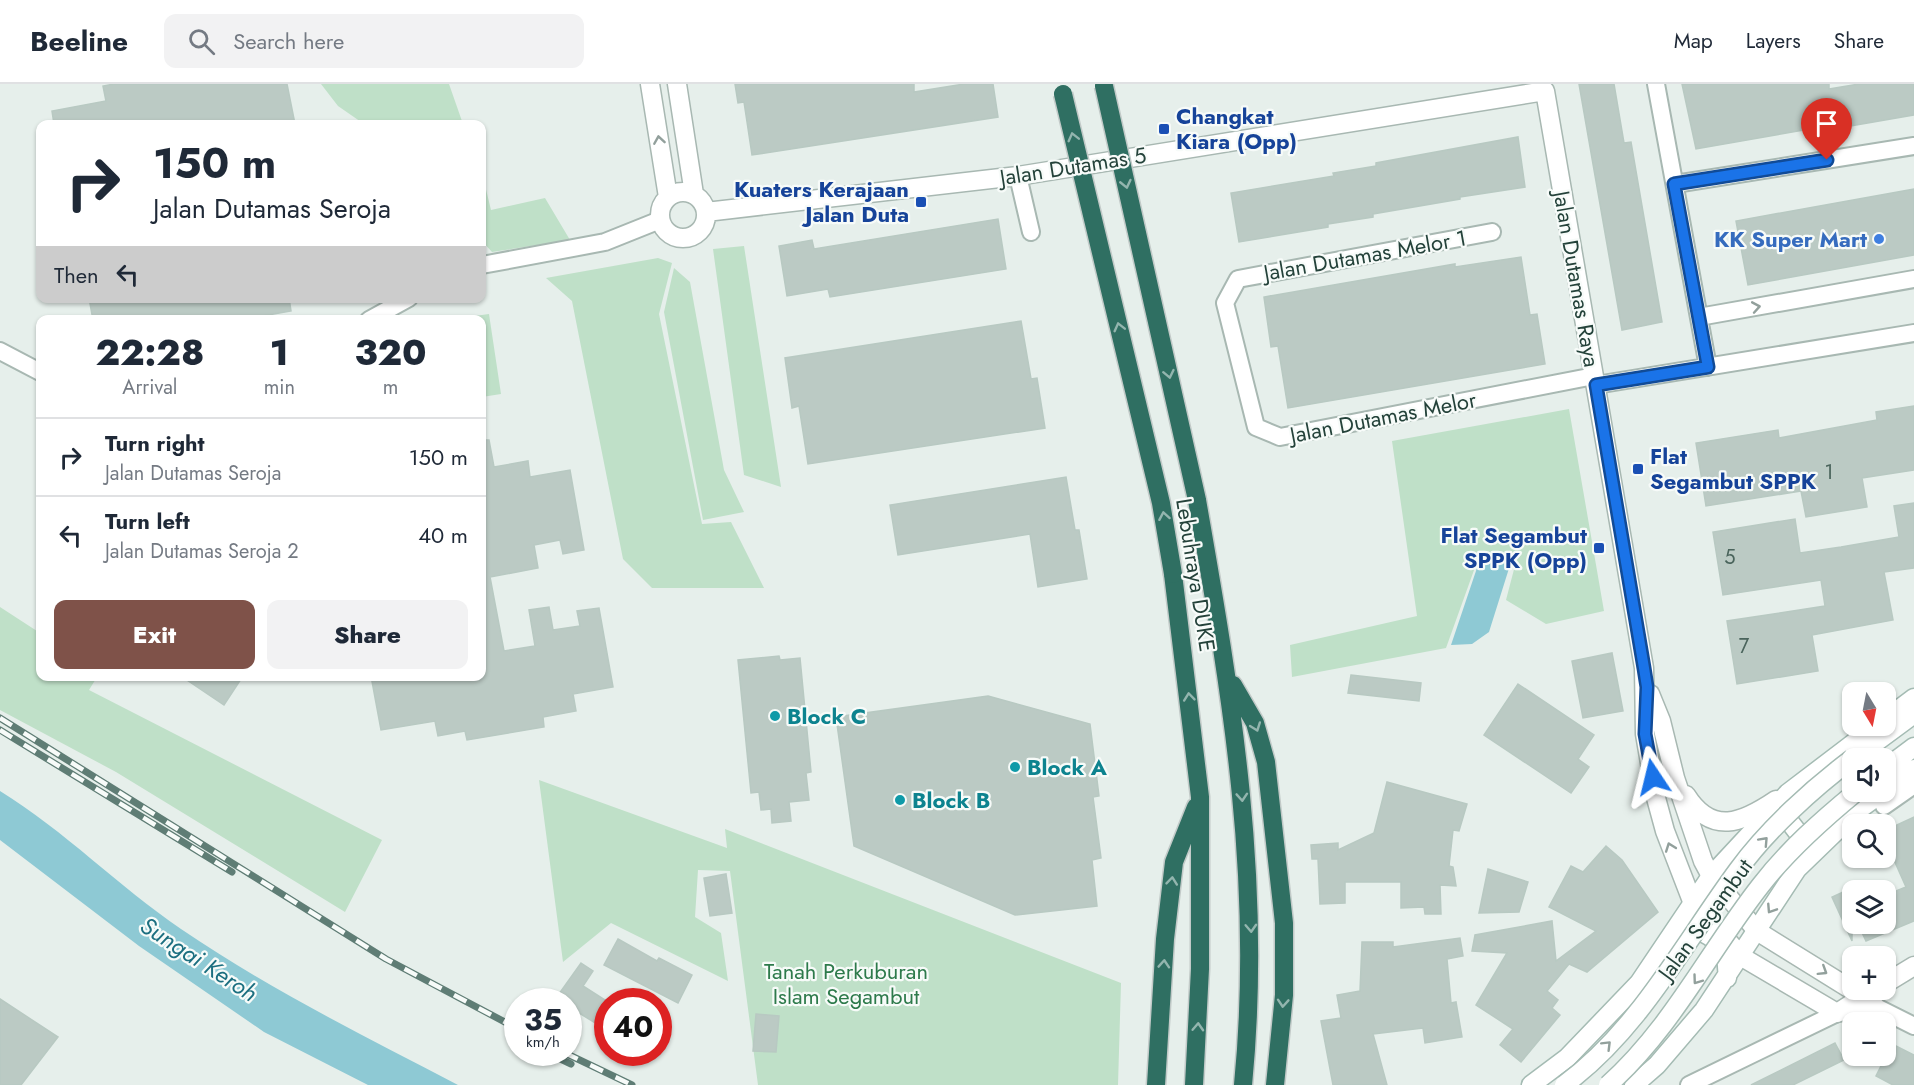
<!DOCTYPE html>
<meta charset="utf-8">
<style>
:root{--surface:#fff;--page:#f2f2f3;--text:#1f2937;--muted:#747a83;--line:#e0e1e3;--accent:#7f5249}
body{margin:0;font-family:Jost,sans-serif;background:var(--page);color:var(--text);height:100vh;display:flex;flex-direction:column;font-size:22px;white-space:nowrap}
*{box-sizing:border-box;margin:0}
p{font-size:20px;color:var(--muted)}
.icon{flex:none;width:33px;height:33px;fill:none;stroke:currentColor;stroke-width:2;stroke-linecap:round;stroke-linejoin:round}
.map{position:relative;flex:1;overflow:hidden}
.side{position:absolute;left:36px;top:231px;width:450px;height:366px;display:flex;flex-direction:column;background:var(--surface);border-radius:12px;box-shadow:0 2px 4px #0004}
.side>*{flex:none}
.banner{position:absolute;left:36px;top:36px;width:450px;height:183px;border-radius:12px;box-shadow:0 2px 4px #0004;background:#fff;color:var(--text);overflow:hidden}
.needle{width:39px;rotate:170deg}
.controls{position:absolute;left:1842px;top:598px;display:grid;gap:12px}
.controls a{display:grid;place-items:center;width:54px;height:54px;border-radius:12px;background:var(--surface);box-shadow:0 2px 4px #0004;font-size:30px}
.speed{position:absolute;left:504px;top:904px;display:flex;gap:12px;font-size:30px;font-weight:700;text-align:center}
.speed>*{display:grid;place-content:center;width:78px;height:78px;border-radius:50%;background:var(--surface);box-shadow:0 2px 4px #0004;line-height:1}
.speed small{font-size:15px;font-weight:400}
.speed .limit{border:9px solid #d22;background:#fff;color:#111}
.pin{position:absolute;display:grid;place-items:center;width:51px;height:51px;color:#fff;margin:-62px -26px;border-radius:50% 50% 50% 0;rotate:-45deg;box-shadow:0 0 6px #0007}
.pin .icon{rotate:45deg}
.me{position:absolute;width:66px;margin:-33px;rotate:350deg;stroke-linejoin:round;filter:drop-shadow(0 0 4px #0008)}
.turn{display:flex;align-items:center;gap:21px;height:126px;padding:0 18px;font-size:27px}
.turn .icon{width:78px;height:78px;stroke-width:2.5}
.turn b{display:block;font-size:42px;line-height:51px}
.then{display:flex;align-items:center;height:57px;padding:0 18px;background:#0003;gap:12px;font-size:22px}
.eta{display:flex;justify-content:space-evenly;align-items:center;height:102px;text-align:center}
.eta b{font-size:36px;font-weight:800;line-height:42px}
.cta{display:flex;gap:12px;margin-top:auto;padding:12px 18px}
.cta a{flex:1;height:69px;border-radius:12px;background:var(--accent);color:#fff;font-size:24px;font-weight:800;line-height:69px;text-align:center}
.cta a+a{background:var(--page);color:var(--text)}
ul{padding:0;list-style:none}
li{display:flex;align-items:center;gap:18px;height:78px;padding:0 18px;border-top:2px solid var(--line)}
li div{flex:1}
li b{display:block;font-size:22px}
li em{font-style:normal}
header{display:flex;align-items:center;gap:36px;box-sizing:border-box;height:84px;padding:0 30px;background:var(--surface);border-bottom:2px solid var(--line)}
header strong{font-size:28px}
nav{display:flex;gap:33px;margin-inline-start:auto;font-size:21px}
.search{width:420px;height:54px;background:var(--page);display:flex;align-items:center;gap:15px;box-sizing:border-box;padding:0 21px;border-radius:12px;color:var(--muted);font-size:22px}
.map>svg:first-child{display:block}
.green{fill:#bfe0c8}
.water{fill:#8ec9d4}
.building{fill:#bbcac4;stroke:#b8c9c2;stroke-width:1.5}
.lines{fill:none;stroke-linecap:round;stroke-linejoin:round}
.minor-casing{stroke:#a8b8b2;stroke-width:20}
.tertiary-casing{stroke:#a8b8b2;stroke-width:21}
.secondary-casing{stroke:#a4bbb3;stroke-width:21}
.motorway-casing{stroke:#c2cac8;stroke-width:21}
.minor{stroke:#fff;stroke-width:16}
.tertiary{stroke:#fff;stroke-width:18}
.secondary{stroke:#fff;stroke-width:18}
.motorway{stroke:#2f6f62;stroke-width:18}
.rail-casing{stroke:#5f7d75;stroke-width:7}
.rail{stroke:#f7fbf9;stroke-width:4.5;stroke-dasharray:14;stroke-linecap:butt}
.secondary-bridge-casing{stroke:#a4bbb3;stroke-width:21;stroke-linecap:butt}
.motorway-bridge-casing{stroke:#c2cac8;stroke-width:21;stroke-linecap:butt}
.secondary-bridge{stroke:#fff;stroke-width:18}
.motorway-bridge{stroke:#2f6f62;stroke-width:18}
.oneway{stroke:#93b5ae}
.oneway2{stroke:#92a09c}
.route-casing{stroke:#114b97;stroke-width:15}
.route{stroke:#1a73e8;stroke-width:10}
.transit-dot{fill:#1a4fb4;stroke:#f7fbf9;stroke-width:2}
.shop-dot{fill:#3f7fe0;stroke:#f7fbf9;stroke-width:2}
.culture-dot{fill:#0f9aa8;stroke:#f7fbf9;stroke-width:2}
.labels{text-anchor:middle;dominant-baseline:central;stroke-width:4.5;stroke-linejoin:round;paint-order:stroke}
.number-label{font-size:20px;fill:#4a645c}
.transit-label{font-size:22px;font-weight:bold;fill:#164399;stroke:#f7fbf9;text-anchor:start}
.street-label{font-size:22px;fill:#24423a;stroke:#f7fbf9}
.shop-label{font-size:22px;font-weight:bold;fill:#366cbe;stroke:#f7fbf9;text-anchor:end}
.culture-label{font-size:22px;font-weight:bold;fill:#0d838f;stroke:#f7fbf9;text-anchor:start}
.park-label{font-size:22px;fill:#2d7a4b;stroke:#f7fbf9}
.water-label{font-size:24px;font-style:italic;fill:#1c6f80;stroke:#f7fbf9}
</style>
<header>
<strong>Beeline</strong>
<div class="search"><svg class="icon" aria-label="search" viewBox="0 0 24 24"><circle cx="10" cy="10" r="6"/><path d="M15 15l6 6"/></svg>Search here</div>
<nav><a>Map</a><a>Layers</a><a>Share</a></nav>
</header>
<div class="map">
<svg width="1914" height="1001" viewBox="0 0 1914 1001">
<rect width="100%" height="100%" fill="#e6efeb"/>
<path class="green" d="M 321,0 L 449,0 L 463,40 L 364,40 L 338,22 Z
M 482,89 L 491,126 L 545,114 L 570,156 L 492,168 L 482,157 Z
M 744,162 L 781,403 L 744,391 L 713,165 Z
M 658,174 L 672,179 L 659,230 L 702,440 L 731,438 L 764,504 L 652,504 L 623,475 L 572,217 L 546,194 Z
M 674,184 L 690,198 L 724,386 L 744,428 L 703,436 L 664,228 Z
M 489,230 L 501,310 L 482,313 L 482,236 L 452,235 Z
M 1569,325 L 1604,527 L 1546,540 L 1506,516 L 1518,470 L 1478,475 L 1446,564 L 1292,593 L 1290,561 L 1417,532 L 1392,357 Z
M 0,523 L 40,549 L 40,592 L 97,593 L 89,606 L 382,756 L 345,828 L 116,688 L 0,626 Z
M 539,696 L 727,764 L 725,745 L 1121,899 L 1118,1001 L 758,1001 L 730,787 L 698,786 L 695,833 L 721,849 L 728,897 L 611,839 L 563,878 Z"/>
<path class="water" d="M 1479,478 L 1511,478 L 1489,548 L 1472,560 L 1451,561 Z
M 0,707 C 65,747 118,802 181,845 C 269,905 364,952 458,1001 L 368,1001 L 264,948 L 139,862 L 0,756 Z"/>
<path class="building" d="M 114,0 L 287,0 L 295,40 L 54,40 L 52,27 L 106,17 L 103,2 Z
M 735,0 L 914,0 L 914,8 L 964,0 L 993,0 L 998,33 L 752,71 L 744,18 L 738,19 Z
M 1579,0 L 1614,0 L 1624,59 L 1631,58 L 1662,238 L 1622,246 Z
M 1682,0 L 1829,0 L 1829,5 L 1859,0 L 1914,0 L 1914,31 L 1844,43 L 1844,39 L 1696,65 Z
M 1518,53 L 1525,103 L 1460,113 L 1460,115 L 1373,130 L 1373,133 L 1328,140 L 1328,143 L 1239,158 L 1231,109 L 1334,92 L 1333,89 L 1376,82 L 1376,79 Z
M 1914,105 L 1914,171 L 1748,201 L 1736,137 Z
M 998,135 L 1006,185 L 830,213 L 828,205 L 787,212 L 779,162 L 812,156 L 814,165 Z
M 1521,173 L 1530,231 L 1537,230 L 1545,280 L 1288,324 L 1278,262 L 1271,263 L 1264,213 L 1455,180 L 1455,183 Z
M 89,214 L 289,214 L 291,227 L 257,233 L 258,236 L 93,236 Z
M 1021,237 L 1031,295 L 1037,294 L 1045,344 L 808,380 L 799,322 L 792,324 L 785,274 Z
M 1914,322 L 1914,386 L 1862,394 L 1867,423 L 1806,433 L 1801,407 L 1706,422 L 1696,359 L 1778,346 L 1779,354 L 1877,336 L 1876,328 Z
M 482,356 L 489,356 L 494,383 L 528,377 L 530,393 L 570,386 L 584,466 L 563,470 L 560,456 L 534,461 L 538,484 L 490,493 L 504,567 L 535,562 L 529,526 L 549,523 L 553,546 L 580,542 L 577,527 L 599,524 L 613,603 L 573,610 L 576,627 L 543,633 L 544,643 L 467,656 L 465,647 L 438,652 L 435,637 L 381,646 L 371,592 L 482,592 Z
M 1066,393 L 1075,446 L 1079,446 L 1087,495 L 1038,503 L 1030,450 L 898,471 L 890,421 Z
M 1914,419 L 1914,484 L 1884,488 L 1893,536 L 1812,551 L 1818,587 L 1737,600 L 1727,537 L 1825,522 L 1821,496 L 1723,511 L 1713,448 L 1795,435 L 1800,469 L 1841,463 L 1899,453 L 1894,422 Z
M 1612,569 L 1623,627 L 1583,634 L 1572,577 Z
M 779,572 L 780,576 L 800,574 L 811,688 L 806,689 L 809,716 L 789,718 L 791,737 L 772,739 L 771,725 L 761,726 L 759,708 L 751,709 L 738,576 Z
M 1351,591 L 1421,599 L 1419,617 L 1348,609 Z
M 181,592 L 243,592 L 224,621 Z
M 1518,600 L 1594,651 L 1578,675 L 1589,683 L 1571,709 L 1484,651 Z
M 988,612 L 1090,640 L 1099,712 L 1093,713 L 1101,774 L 1092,776 L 1097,822 L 1015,831 L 854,762 L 836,633 Z
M 1387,698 L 1467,720 L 1459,747 L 1453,746 L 1449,782 L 1453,783 L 1456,802 L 1440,801 L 1441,830 L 1425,830 L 1424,823 L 1401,824 L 1401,798 L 1345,798 L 1345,819 L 1320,820 L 1318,775 L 1312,775 L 1311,761 L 1338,759 L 1338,766 L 1374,749 Z
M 1914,733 L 1914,837 L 1866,857 L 1858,840 L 1886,840 L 1886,811 L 1906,803 L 1886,758 L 1886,746 Z
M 1606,762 L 1622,776 L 1658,828 L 1587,888 L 1569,880 L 1547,907 L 1558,916 L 1552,924 L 1560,931 L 1521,978 L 1500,961 L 1513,945 L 1476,921 L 1507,869 L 1472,867 L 1475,851 L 1552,837 L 1556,877 L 1596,847 L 1549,823 L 1571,782 L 1583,788 Z
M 1488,785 L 1528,798 L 1519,828 L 1479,829 Z
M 726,790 L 732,829 L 710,832 L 704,794 Z
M 1852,804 L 1852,857 L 1832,813 Z
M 1460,854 L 1463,872 L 1447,875 L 1451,919 L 1456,918 L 1462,953 L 1425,959 L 1423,944 L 1373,950 L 1387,1001 L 1333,1001 L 1321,937 L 1341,934 L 1337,911 L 1360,907 L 1362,858 L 1393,858 L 1393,863 Z
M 618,855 L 657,877 L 659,874 L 692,891 L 678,919 L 604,881 Z
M 581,879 L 593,887 L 583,902 L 608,918 L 608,947 L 568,922 L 568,918 L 556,914 Z
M 0,915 L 58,953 L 21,1001 L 0,1001 Z
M 756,930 L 779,932 L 776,968 L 753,967 Z
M 1835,959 L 1844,976 L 1793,1001 L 1751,1001 Z
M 1892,960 L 1914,971 L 1914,1001 L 1893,1001 L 1876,992 Z"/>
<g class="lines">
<defs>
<path id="minor" d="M 1656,0 L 1708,283
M 1018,92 L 1031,148
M 1675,100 L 1914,62
M 1492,148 L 1238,195 L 1225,219 L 1256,343 L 1280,353 L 1594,292
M 482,181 L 605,158 L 660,136
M 1699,233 L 1914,195
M 369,236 L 409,214
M 0,267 L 40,288
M 1596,301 L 1914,249
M 1884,722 L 1914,701
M 1878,924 L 1914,942
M 1689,1001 L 1837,929 L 1878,924 L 1870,915 L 1862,912"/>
<path id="tertiary" d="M 650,0 L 668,113
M 677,0 L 694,110
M660 131a23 23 0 1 1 46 0a23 23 0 1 1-46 0Z
M 706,128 L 1018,92 L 1545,7 L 1644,584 L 1645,650 L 1656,714 L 1665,747 L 1692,817 L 1742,873 L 1837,929 L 1873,906
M 1650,610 L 1661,637 L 1675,694 L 1703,777 L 1711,792 L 1757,847 L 1852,906
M 1686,711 C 1712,752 1742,739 1776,716
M 1886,899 L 1914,882"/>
<path id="secondary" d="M 1886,635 L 1914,614
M 1853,675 L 1914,630
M 1886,684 L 1914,663
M 1886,706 L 1914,685
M 1791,716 L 1788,721 L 1789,737 L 1799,750 L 1820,749
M 1681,846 C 1711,843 1730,865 1727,894
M 1531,1001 L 1567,974 L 1639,899 L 1711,792 L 1788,709 L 1876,642
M 1634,1001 L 1657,981 L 1704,926 L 1797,785 L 1857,727 L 1883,708"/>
<path id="motorway" d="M 1197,416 C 1232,615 1263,799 1243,1001
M 1173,490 L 1200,713 L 1200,885 L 1194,1001
M 1233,601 L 1255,639 L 1266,678 L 1284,839 L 1284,911 L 1275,1001
M 1156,1001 L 1165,855 L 1174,778 L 1196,723"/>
</defs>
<use href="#minor" class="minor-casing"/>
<use href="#tertiary" class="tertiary-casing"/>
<use href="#secondary" class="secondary-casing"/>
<use href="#motorway" class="motorway-casing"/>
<use href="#minor" class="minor"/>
<use href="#tertiary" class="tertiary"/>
<use href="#secondary" class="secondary"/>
<use href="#motorway" class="motorway"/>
<defs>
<path id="rail" d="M 0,634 L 386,875 L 518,945
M 0,646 L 232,788
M 548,969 L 571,980
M 565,969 L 632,1001"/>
</defs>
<use href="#rail" class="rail-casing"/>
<use href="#rail" class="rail"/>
<defs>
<path id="secondary-bridge" d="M 1564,1001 C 1639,946 1684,859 1738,786 C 1767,746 1813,704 1852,675
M 1608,1001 C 1672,944 1709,867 1761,801 C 1788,766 1822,736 1856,708"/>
<path id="motorway-bridge" d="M 1104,2 L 1197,416
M 1063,10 L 1161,419 L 1173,490"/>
</defs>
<use href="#secondary-bridge" class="secondary-bridge-casing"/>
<use href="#motorway-bridge" class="motorway-bridge-casing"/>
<use href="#secondary-bridge" class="secondary-bridge"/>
<use href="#motorway-bridge" class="motorway-bridge"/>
</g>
<defs><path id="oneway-chevron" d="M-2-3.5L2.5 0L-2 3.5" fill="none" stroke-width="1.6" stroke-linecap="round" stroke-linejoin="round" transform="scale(1.5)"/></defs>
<g class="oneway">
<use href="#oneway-chevron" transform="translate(1073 53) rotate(-104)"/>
<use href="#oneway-chevron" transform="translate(1126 100) rotate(77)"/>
<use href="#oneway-chevron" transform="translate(1119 243) rotate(-104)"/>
<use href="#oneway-chevron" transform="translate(1169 290) rotate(78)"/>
<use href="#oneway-chevron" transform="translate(1164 432) rotate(-100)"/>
<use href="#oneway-chevron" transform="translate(1189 613) rotate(-96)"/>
<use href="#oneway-chevron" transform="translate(1256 643) rotate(70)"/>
<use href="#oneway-chevron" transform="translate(1242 713) rotate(86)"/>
<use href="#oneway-chevron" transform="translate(1172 797) rotate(-84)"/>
<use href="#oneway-chevron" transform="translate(1251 844) rotate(87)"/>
<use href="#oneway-chevron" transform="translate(1164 880) rotate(-86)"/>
<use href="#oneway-chevron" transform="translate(1283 919) rotate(94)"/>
<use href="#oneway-chevron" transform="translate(1198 943) rotate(-87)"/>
</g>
<g class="oneway2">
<use href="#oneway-chevron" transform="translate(659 56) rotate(-99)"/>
<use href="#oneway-chevron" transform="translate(1756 223) rotate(-10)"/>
<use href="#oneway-chevron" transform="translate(1764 757) rotate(-47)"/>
<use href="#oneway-chevron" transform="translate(1670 763) rotate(-110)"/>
<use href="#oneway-chevron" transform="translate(1771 825) rotate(123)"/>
<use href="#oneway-chevron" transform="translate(1823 887) rotate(32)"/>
<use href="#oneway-chevron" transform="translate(1697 896) rotate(126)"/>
<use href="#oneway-chevron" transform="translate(1607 961) rotate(-45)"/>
</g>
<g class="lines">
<defs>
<path id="route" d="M 1653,693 L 1645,650 L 1647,603 L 1644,584 L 1596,301 L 1708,283 L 1674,100 L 1827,76"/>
</defs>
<use href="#route" class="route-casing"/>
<use href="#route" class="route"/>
</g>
<g class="transit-dot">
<rect x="1158" y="39" width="12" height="12" rx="3"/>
<rect x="915" y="112" width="12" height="12" rx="3"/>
<rect x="1632" y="379" width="12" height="12" rx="3"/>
<rect x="1593" y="458" width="12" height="12" rx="3"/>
</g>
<circle class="shop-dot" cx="1879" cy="155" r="6"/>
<g class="culture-dot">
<circle cx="775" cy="632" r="6"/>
<circle cx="1015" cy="683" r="6"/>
<circle cx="900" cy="716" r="6"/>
</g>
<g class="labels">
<g class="number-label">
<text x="1829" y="388">1</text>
<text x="1730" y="473">5</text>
<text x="1744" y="562">7</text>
</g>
<g class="transit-label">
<text x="1176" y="32">Changkat<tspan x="1176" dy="25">Kiara (Opp)</tspan></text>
<text x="909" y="105" text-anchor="end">Kuaters Kerajaan<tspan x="909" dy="25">Jalan Duta</tspan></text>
<text x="1650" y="372">Flat<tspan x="1650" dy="25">Segambut SPPK</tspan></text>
<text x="1587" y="451" text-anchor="end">Flat Segambut<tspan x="1587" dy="25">SPPK (Opp)</tspan></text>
</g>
<g class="street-label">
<text transform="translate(1073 82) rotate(-9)">Jalan Dutamas 5</text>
<text transform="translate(1365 171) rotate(-10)">Jalan Dutamas Melor 1</text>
<text transform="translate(1577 195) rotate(80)">Jalan Dutamas Raya</text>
<text transform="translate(1383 333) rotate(-11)">Jalan Dutamas Melor</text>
<text transform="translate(1196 491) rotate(81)">Lebuhraya DUKE</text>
<text transform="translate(1705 835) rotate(-54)">Jalan Segambut</text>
</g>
<g class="shop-label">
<text x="1867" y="155">KK Super Mart</text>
</g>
<g class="culture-label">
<text x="787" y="632">Block C</text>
<text x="1027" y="683">Block A</text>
<text x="912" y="716">Block B</text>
</g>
<g class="park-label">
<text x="846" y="887">Tanah Perkuburan<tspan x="846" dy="25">Islam Segambut</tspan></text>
</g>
<g class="water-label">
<text transform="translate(199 875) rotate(33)">Sungai Keroh</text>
</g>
</g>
</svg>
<div class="controls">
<a><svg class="needle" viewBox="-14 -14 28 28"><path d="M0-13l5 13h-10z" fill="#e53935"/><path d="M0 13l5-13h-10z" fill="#747a83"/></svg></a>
<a><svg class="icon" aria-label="sound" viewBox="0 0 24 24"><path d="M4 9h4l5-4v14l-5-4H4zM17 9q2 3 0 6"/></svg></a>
<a><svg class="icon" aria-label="search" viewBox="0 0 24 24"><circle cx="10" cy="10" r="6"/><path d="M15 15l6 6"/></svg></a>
<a><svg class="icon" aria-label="layers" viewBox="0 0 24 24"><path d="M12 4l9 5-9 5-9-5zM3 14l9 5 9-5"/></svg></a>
<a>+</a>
<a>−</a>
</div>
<div class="speed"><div>35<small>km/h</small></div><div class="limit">40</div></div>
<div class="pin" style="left:1827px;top:76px;background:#d93025"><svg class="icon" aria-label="arrive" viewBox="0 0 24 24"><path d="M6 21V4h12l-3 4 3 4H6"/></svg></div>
<svg class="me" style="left:1653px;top:693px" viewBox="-20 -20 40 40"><path d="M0-17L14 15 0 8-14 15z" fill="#1a73e8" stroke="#fff" stroke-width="4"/></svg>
<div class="banner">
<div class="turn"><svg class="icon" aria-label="right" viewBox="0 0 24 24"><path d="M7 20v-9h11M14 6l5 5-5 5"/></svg><div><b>150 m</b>Jalan Dutamas Seroja</div></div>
<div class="then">Then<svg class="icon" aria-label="left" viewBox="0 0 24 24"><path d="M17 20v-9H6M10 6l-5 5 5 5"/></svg></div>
</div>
<section class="side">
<div class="eta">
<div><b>22:28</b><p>Arrival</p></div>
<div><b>1</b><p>min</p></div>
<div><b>320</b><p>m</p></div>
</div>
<ul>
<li><svg class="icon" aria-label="right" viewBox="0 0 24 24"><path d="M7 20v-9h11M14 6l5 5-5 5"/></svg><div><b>Turn right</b><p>Jalan Dutamas Seroja</p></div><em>150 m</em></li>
<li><svg class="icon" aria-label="left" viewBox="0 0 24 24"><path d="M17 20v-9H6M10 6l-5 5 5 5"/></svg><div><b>Turn left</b><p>Jalan Dutamas Seroja 2</p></div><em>40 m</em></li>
</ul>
<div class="cta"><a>Exit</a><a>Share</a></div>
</section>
</div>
